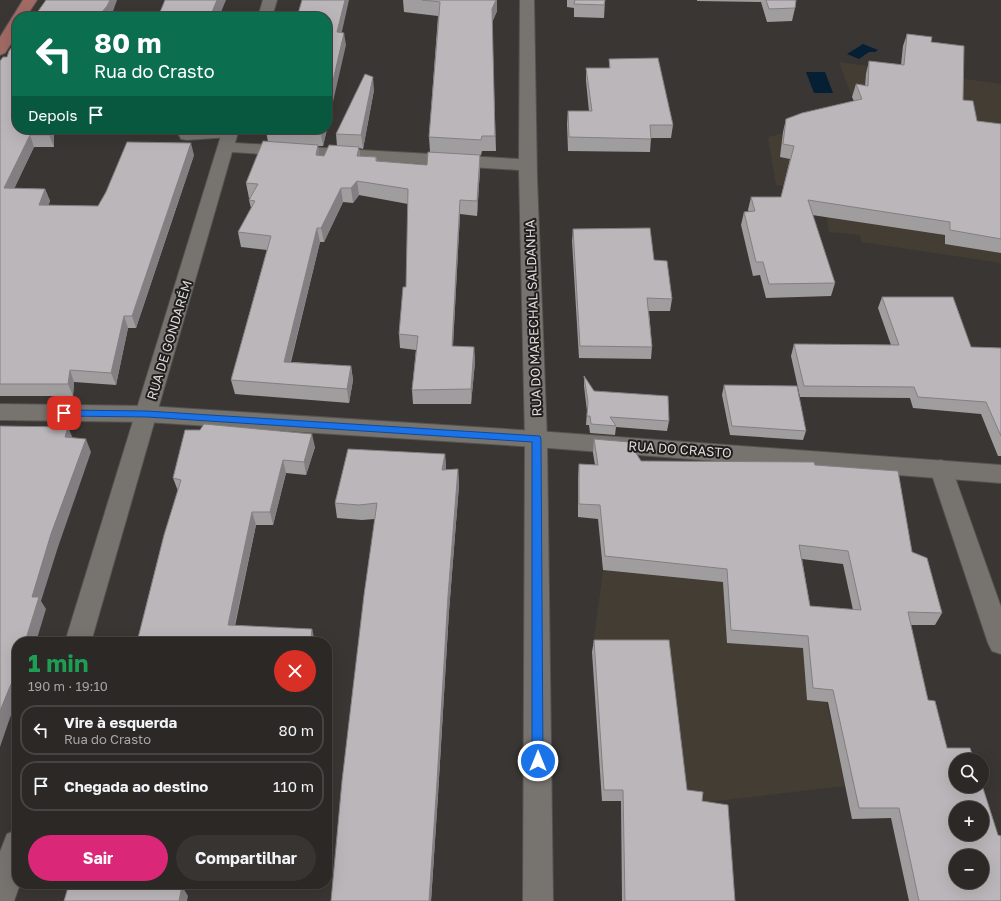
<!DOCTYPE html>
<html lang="pt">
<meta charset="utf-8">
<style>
:root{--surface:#2b2826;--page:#373432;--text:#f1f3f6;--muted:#a6a6a7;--line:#474443;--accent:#db2777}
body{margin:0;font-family:"Golos Text",sans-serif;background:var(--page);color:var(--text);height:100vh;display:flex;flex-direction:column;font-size:15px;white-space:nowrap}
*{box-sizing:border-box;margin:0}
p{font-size:13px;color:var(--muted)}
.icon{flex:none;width:22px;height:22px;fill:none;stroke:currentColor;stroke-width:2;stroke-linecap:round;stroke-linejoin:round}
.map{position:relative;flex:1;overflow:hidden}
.panel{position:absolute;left:12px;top:637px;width:320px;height:252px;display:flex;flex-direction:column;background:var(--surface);border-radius:16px;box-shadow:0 4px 16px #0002,0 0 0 1px var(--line)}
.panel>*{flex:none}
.top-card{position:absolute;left:12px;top:12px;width:320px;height:122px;border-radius:16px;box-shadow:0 4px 16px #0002,0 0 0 1px var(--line);background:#0b6e4f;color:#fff;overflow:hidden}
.controls{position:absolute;left:949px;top:753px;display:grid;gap:8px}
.controls a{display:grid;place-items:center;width:40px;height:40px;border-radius:50%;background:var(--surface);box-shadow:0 4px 16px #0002,0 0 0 1px var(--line);font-size:20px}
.pin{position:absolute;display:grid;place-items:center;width:34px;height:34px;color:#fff;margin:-17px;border-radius:8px;box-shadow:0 2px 6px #0006}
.me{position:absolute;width:44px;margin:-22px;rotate:0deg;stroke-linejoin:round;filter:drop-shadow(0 0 3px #0008)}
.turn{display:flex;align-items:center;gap:14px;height:84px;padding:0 16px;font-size:18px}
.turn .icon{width:52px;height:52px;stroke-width:2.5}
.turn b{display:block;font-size:28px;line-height:34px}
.then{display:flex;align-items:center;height:38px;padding:0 16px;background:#0003;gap:8px;font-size:15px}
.round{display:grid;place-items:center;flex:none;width:42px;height:42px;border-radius:21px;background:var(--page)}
.head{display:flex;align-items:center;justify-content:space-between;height:68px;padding:0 16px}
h1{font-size:24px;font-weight:700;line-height:30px;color:#1e9e55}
.action{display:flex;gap:8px;margin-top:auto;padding:8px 16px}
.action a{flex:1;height:46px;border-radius:24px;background:var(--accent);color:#fff;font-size:16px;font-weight:700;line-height:46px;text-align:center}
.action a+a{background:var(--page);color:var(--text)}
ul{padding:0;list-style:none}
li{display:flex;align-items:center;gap:12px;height:50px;margin:0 8px 6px;padding:0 8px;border:2px solid var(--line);border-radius:16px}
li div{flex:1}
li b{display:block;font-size:15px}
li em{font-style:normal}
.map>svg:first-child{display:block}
.built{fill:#433d34}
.water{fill:#051f34}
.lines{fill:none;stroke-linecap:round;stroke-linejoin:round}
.pedestrian-casing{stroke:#55534f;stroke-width:2}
.minor-casing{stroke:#55534f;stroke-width:2}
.tertiary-casing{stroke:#55534f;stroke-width:2}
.primary-casing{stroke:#55534f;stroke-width:2}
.pedestrian{fill:#777470;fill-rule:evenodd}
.minor{fill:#777470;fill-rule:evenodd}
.tertiary{fill:#777470;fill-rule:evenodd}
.primary{fill:#a16a65;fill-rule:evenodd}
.wall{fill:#a09d9f;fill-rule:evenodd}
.shaded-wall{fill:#827f82}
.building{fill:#bab6b9;stroke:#827f82;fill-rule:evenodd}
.route{fill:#1a73e8;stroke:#114b97}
.labels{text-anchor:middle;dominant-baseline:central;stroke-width:4;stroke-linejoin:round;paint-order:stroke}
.street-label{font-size:13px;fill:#dddbd9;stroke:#1f1e1c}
</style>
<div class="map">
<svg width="1001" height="901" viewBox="0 0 1001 901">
<rect width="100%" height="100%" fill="#393633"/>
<path class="built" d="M 839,62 L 1001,84 L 1001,263 L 861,242 L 860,235 L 829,232 L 823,192 L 776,185 L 768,137 L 858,113 Z
M 601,542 L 753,552 L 815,649 L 845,786 L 699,803 L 684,801 L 592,652 L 603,570 Z"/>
<path class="water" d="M 863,44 L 878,50 L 875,52 L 869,52 L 859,59 L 847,54 Z
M 806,72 L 825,72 L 833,93 L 814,93 Z"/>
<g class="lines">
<defs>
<path id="pedestrian" d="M 181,129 L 236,129 L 238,132 L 236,135 L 230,137 L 187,140 L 181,139 L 179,135 Z"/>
<path id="minor" d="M 263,0 L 277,0 L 272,17 L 258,17 Z
M 520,0 L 534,0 L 537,178 L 547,439 L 553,901 L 523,901 L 525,439 L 519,170 L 232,152 L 91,642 L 65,642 L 223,129 L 239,129 L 235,143 L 519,159 Z
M 941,460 L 949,463 L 952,469 L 1001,607 L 1001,654 L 992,651 L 988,643 L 930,469 L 933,463 Z
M 17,830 L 17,884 L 20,884 L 14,901 L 0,901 L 0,852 L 7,834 Z"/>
<path id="tertiary" d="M 0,404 L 147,406 L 536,431 L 1001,465 L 1001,483 L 536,447 L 147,422 L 0,420 Z"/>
<path id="primary" d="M 23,0 L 37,0 L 26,17 L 17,17 L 17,34 L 5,53 L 0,55 L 0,37 Z"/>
</defs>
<use href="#pedestrian" class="pedestrian-casing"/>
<use href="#minor" class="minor-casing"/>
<use href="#tertiary" class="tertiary-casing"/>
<use href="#primary" class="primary-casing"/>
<use href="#pedestrian" class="pedestrian"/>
<use href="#minor" class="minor"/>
<use href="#tertiary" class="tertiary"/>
<use href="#primary" class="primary"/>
</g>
<path class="wall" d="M 403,0 L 497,0 L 497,11 L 492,22 L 496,151 L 482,151 L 481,155 L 480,155 L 480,169 L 477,216 L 460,214 L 453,346 L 474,347 L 475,362 L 471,404 L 413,404 L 412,390 L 416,350 L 400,348 L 399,334 L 406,287 L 408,204 L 359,195 L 353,203 L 343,202 L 324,242 L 320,242 L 291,362 L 351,366 L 353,380 L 349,403 L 235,394 L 231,380 L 267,250 L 241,247 L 238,232 L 251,208 L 249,200 L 251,198 L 249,198 L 246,183 L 268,142 L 266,131 L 327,129 L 323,146 L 318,146 L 319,155 L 324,156 L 337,146 L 336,134 L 374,90 L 363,149 L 359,148 L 360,156 L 376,157 L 377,161 L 427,165 L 430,152 L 429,137 L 438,16 L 404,12 Z
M 567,0 L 605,0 L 604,18 L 574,17 L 574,8 L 567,7 Z
M 697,0 L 796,0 L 795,8 L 792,21 L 767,22 L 761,2 L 697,1 Z
M 907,34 L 931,42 L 963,100 L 977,121 L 1001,124 L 1001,253 L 945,244 L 945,235 L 812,215 L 835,283 L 831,296 L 766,298 L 760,275 L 753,276 L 741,225 L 744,212 L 749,212 L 748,210 L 751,197 L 781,197 L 790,159 L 780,157 L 783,132 L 786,119 L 854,101 L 852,97 L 856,84 L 865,86 L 866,74 L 869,61 L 901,65 L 903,46 Z
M 7,57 L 17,129 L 54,129 L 54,147 L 34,147 L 14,188 L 45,189 L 50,201 L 48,205 L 98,206 L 194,155 L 136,328 L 128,328 L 116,385 L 74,382 L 73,396 L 0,396 L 0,61 Z
M 609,59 L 673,125 L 671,138 L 651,138 L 650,152 L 568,151 L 567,124 L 568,111 L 589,111 L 586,81 L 586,68 L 609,68 Z
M 573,229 L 654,260 L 672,299 L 670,311 L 649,311 L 652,347 L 651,359 L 579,358 L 572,241 Z
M 882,297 L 971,347 L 1001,348 L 1001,456 L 998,456 L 981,414 L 913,408 L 910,398 L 800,397 L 791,356 L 794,344 L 891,345 L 878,308 Z
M 584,376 L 594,391 L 669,421 L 667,431 L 616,427 L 615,435 L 590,433 L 589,425 L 586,425 L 587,411 L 584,386 Z
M 724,385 L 806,431 L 803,440 L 730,435 L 722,395 Z
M 594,439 L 641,461 L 815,465 L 912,552 L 942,613 L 935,625 L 910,625 L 928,700 L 947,748 L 1001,901 L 909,901 L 891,818 L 852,819 L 828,702 L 807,700 L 803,648 L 727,643 L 723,582 L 603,570 L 598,519 L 578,517 L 578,478 L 579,464 L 595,465 L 593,453 ZM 802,559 L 843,564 L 853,610 L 810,606 Z
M 315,447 L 306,475 L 286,473 L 273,525 L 256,525 L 235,626 L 315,641 L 137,642 L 178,491 L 173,478 Z
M 445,454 L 446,470 L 458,469 L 459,485 L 449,611 L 438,795 L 431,901 L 331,901 L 375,519 L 362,520 L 337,518 L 335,503 Z
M 594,640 L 687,790 L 702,801 L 735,901 L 622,901 L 621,801 L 602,801 L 592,652 Z"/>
<path class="shaded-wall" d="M 110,0 L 117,0 L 111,17 L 98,17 Z
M 217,0 L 226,0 L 219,17 L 210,17 Z
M 345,0 L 349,0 L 339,45 L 337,32 Z
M 496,0 L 497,0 L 497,11 L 492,23 L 492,9 Z
M 344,33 L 346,45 L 327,128 L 327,107 Z
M 373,77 L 374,90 L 363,149 L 361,135 Z
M 49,129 L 54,129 L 54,147 L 49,135 Z
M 322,129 L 327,129 L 323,146 L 321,134 Z
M 30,135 L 34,147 L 9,200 L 4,188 Z
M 191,143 L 194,155 L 136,328 L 132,316 Z
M 318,145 L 320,159 L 316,155 Z
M 359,147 L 360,162 L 357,156 Z
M 480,155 L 480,169 L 477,216 L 477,201 Z
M 357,181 L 359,195 L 353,203 L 351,188 Z
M 341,188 L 343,202 L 324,242 L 321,228 Z
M 45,189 L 50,201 L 44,217 L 39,205 Z
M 460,200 L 460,214 L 452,361 L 452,346 Z
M 317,228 L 320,242 L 287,376 L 284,362 Z
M 124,316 L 128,328 L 116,385 L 111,373 Z
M 474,347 L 475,362 L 471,404 L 471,389 Z
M 351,366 L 353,380 L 349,403 L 347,389 Z
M 70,370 L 74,382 L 73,396 L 68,384 Z
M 68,427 L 74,441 L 65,437 Z
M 312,434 L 315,447 L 306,475 L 304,462 Z
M 86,439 L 91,452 L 58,547 L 41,601 L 46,609 L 36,642 L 25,642 L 32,597 L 51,534 Z
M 445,454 L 446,469 L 443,485 L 442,470 Z
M 283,460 L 286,473 L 273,525 L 270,512 Z
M 458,469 L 459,485 L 449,611 L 438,795 L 431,901 L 429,901 L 448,596 Z
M 252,512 L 256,525 L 232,637 L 228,625 Z
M 312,629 L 315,641 L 315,642 L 311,642 Z
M 17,670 L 17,700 L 12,712 L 0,747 L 0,711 L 4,701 Z
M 182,886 L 188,896 L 187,901 L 179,901 Z"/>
<path class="building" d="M 46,0 L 110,0 L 107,6 L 98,17 L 34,17 Z
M 165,0 L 217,0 L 210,17 L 158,17 Z
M 302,0 L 345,0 L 337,32 L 344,33 L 327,107 L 327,17 L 297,17 Z
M 422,0 L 496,0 L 492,9 L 495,136 L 482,136 L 481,140 L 429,137 L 440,2 Z
M 575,0 L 605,0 L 604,5 L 574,4 Z
M 766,0 L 796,0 L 795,8 L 769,9 Z
M 907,34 L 932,37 L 931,42 L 964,46 L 963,100 L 973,101 L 977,121 L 1001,124 L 1001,239 L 950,230 L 950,222 L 808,200 L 835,283 L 769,284 L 763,262 L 756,262 L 744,212 L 755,211 L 751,197 L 781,197 L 794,146 L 783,144 L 786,119 L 802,113 L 862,99 L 856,84 L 868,86 L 869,61 L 904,65 Z
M 17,40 L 17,129 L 49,129 L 49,135 L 30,135 L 4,188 L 45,189 L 39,205 L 98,206 L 106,192 L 127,142 L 191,143 L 132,316 L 124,316 L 111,373 L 70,370 L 68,384 L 0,384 L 0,61 L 3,57 L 7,57 L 9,51 Z
M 658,58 L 673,125 L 650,125 L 651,139 L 569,137 L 568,111 L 592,111 L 586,68 L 610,68 L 609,59 Z
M 365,74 L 373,77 L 361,135 L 336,134 Z
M 266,129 L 322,129 L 321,134 L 266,131 Z
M 263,141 L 318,145 L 316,155 L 324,156 L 329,145 L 359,147 L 357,156 L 376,157 L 376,161 L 427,165 L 428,152 L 480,155 L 477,201 L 460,200 L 452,346 L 474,347 L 471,389 L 412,390 L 418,336 L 399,334 L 403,287 L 406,287 L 408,189 L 357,181 L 351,188 L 341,188 L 321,228 L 317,228 L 284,362 L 351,366 L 347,389 L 231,380 L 271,236 L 238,232 L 255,201 L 249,200 L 258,184 L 246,183 Z
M 650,228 L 654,260 L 667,261 L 672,299 L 647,298 L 652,347 L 580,346 L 573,229 Z
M 882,297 L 953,297 L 971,347 L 1001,348 L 1001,436 L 986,402 L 918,397 L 914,387 L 804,386 L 794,344 L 899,345 Z
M 584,376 L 594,391 L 668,396 L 669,421 L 610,417 L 616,426 L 591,424 L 590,416 L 587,416 L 588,402 Z
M 724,385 L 797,386 L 806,431 L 732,426 Z
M 204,424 L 312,434 L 304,462 L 283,460 L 270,512 L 252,512 L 228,625 L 312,629 L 311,642 L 137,642 L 164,535 L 181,480 L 173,478 L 185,430 L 200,430 Z
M 0,426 L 68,427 L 65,437 L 86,439 L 51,534 L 32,597 L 39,597 L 25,642 L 17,642 L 17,670 L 4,701 L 0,711 Z
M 594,439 L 629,442 L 641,461 L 814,462 L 815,465 L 898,471 L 912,552 L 927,558 L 942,613 L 908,612 L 928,700 L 935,701 L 947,748 L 970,748 L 974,760 L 956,760 L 956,786 L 982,786 L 982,785 L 998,835 L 1001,836 L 1001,901 L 919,901 L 899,808 L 859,808 L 833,690 L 813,688 L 808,636 L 731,630 L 727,569 L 605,556 L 600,505 L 579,504 L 579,464 L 598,465 ZM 799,545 L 848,551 L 861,610 L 810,606 ZM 956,808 L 982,808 L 982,834 L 956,834 ZM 956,856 L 982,856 L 982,882 L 956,882 Z
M 348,449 L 445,454 L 442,470 L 458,469 L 448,596 L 437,782 L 429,901 L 331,901 L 342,781 L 364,595 L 377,503 L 359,505 L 335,503 Z
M 594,640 L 669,640 L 687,790 L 703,792 L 702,801 L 728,805 L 735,901 L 625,901 L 623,790 L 604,790 Z
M 69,884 L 138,884 L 182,886 L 179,901 L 64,901 Z"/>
<path class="route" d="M 64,410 L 147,411 L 540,436 L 541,439 L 543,761 L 542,765 L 538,766 L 534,765 L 532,761 L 532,442 L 147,417 L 64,416 L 60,413 Z"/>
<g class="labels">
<g class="street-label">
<text transform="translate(533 318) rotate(-92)">RUA DO MARECHAL SALDANHA</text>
<text transform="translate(169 340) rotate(-73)">RUA DE GONDARÉM</text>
<text transform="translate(680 449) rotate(4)">RUA DO CRASTO</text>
</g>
</g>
</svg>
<div class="controls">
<a><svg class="icon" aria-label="search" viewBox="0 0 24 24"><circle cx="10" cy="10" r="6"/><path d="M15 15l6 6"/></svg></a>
<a>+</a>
<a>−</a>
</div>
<div class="pin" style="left:64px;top:413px;background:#d93025"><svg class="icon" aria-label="arrive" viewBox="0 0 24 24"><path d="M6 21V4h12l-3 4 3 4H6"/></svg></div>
<svg class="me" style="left:538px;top:761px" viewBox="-20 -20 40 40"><circle r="17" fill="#1a73e8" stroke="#fff" stroke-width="3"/><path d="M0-11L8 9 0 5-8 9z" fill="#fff"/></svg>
<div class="top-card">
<div class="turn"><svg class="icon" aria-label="left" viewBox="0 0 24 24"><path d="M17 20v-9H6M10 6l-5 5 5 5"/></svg><div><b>80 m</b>Rua do Crasto</div></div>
<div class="then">Depois<svg class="icon" aria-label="arrive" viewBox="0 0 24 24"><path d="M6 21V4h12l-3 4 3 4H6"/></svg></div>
</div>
<section class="panel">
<div class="head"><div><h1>1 min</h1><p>190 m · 19:10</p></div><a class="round" style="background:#d93025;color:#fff"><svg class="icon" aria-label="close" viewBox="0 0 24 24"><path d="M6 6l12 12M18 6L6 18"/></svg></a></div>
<ul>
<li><svg class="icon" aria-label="left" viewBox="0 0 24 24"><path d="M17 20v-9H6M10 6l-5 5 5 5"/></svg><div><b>Vire à esquerda</b><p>Rua do Crasto</p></div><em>80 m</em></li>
<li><svg class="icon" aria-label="arrive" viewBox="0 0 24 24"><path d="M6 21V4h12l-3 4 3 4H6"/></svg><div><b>Chegada ao destino</b></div><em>110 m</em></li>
</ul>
<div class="action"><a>Sair</a><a>Compartilhar</a></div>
</section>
</div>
